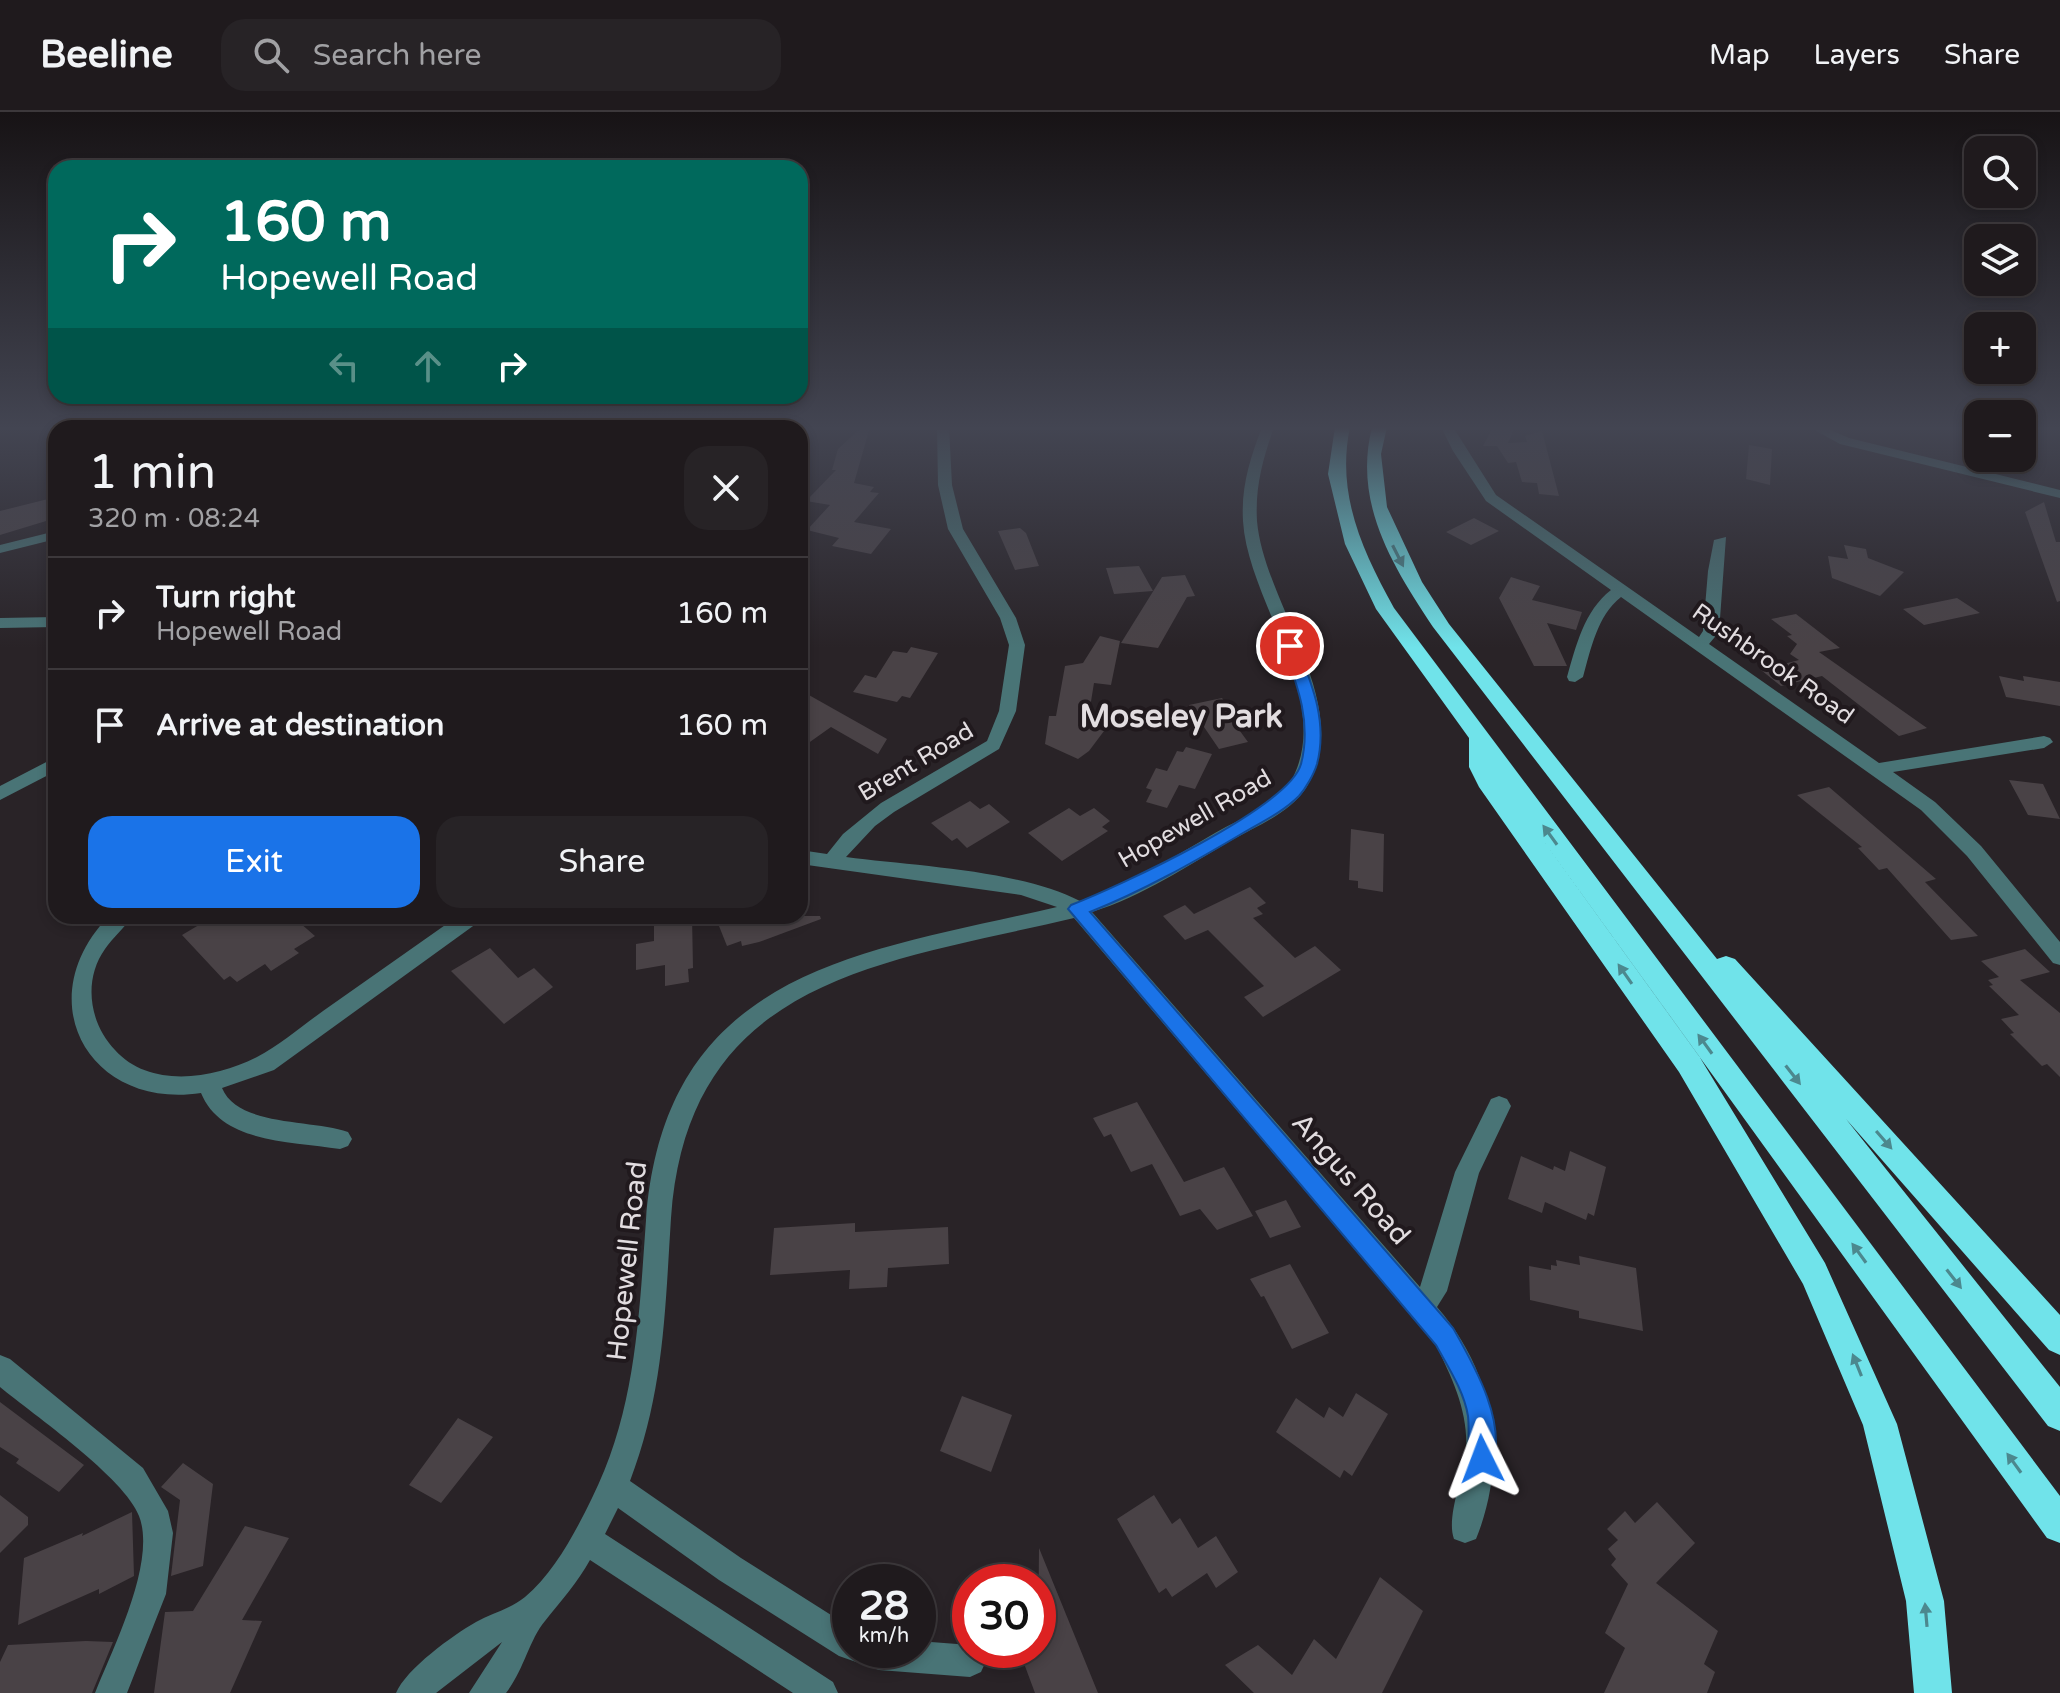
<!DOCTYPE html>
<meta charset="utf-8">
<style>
:root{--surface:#1f1a1d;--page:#272326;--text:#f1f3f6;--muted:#a1a1a4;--line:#3c383b;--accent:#1a73e8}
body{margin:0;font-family:"Varela Round",sans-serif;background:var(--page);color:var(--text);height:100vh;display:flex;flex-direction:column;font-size:30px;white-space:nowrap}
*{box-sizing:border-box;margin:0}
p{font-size:26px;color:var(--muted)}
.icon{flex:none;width:44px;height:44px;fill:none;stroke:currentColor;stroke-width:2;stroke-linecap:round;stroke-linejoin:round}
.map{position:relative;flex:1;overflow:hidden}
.panel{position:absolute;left:48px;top:308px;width:760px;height:504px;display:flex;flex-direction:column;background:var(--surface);border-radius:24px;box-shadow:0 4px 12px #0003,0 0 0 2px var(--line)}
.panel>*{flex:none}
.top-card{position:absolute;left:48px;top:48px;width:760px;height:244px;border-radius:24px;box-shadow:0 4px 12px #0003,0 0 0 2px var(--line);background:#00695c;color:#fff;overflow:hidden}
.buttons{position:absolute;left:1964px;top:24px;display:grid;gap:16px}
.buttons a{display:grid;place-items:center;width:72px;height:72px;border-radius:16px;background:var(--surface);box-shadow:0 4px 12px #0003,0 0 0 2px var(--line);font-size:40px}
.speed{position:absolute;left:832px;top:1452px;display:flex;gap:16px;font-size:40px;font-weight:700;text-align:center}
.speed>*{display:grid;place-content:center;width:104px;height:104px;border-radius:50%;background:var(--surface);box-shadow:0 4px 12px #0003,0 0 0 2px var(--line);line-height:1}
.speed small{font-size:20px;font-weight:400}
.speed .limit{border:12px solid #d22;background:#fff;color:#111}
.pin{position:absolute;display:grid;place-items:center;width:68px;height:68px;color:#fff;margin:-34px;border:4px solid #fff;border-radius:50%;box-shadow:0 2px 8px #0007}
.me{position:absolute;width:88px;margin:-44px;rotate:357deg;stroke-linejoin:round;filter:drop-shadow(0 0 6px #0008)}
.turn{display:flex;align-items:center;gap:28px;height:168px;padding:0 40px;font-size:36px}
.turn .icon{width:104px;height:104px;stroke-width:2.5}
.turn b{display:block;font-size:56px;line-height:68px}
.lanes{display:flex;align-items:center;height:76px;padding:0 40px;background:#0003;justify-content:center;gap:40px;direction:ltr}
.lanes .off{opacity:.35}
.round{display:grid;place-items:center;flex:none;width:84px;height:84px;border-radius:24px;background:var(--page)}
.head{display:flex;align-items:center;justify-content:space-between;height:136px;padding:0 40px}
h1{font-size:48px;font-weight:600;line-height:60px}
.button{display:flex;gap:16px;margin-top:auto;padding:16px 40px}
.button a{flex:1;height:92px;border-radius:24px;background:var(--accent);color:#fff;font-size:32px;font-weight:600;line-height:92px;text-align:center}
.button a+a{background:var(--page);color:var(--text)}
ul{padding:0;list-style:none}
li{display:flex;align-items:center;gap:24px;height:112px;padding:0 40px;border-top:2px solid var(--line)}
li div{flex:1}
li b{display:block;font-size:30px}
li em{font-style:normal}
header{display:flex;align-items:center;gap:48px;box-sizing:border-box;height:112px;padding:0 40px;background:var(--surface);border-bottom:2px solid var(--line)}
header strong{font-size:38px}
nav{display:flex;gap:44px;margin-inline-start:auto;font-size:28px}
.search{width:560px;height:72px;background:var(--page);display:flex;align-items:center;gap:20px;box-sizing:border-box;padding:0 28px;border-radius:24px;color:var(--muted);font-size:30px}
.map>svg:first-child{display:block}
.building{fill:#494246}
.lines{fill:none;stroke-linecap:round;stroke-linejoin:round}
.minor{fill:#497476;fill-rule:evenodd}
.highway{fill:#70e3ea;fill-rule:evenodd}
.oneway{fill:#4c888e}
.route{fill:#1a73e8;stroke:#114b97;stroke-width:2}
.labels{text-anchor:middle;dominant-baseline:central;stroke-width:8;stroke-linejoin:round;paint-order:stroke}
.street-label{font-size:24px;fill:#e2dde0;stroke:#20191d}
.near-street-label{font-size:28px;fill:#e2dde0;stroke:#20191d}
.district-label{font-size:32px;font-weight:bold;fill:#e2dde0;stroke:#20191d}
</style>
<header>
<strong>Beeline</strong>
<div class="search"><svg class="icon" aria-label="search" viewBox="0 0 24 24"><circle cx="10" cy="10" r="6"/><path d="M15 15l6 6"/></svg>Search here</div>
<nav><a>Map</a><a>Layers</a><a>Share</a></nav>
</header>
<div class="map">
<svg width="2060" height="1581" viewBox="0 0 2060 1581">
<rect width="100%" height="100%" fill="#292327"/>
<path class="building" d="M 862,315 L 870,315 L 854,371 L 874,375 L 870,380 L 879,381 L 854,410 L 891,417 L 871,442 L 832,434 L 839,426 L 807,418 L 830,393 L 806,389 L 836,358 L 832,358 L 838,337 Z
M 1493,315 L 1515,315 L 1508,331 L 1527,330 L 1525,324 L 1542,319 L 1559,384 L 1539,382 L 1537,371 L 1522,370 L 1516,350 L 1508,351 L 1497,334 L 1483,334 Z
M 1749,333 L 1772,337 L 1770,373 L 1746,367 Z
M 56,385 L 56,406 L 0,423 L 0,399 Z
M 2044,390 L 2056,430 L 2060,430 L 2060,489 L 2057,490 L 2025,400 Z
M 1474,406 L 1499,419 L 1471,433 L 1446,420 Z
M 1020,416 L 1026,421 L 1039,454 L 1015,458 L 998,419 Z
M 1844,433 L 1866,437 L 1868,446 L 1904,460 L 1880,484 L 1832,466 L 1828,444 L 1848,447 Z
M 1139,454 L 1153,479 L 1114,482 L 1106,456 Z
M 1185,463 L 1195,484 L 1187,485 L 1158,536 L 1121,531 L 1162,465 Z
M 1511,465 L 1540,474 L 1532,488 L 1582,500 L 1576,518 L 1547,511 L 1567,554 L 1534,554 L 1499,486 Z
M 1957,486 L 1980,501 L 1924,513 L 1903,497 Z
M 1796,502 L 1840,536 L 1819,540 L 1927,616 L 1899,624 L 1822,564 L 1781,574 L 1761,558 L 1799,548 L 1790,542 L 1797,532 L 1787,524 L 1792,523 L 1771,507 Z
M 1100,524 L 1120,529 L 1111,573 L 1094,571 L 1087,614 L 1104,619 L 1089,639 L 1078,647 L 1045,632 L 1049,604 L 1056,604 L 1065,554 L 1083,551 Z
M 911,535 L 938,541 L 910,586 L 902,584 L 897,590 L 853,580 L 865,563 L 876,566 L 893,539 L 907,541 Z
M 1999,564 L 2024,569 L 2023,564 L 2060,570 L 2060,594 L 2006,585 Z
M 800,578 L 887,627 L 878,642 L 831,615 L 800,637 Z
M 1222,586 L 1241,614 L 1237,615 L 1248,630 L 1219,637 L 1189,593 Z
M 1186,635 L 1212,642 L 1195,677 L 1179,673 L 1167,696 L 1146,690 L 1152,678 L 1146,676 L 1156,656 L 1167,659 L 1177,639 L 1183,640 Z
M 2009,668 L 2043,672 L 2060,707 L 2028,703 Z
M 1829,675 L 1936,767 L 1925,770 L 1978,824 L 1951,828 L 1887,756 L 1879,758 L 1858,736 L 1862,735 L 1797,683 Z
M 970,689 L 980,697 L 989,692 L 1010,710 L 967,736 L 957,726 L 952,729 L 931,711 Z
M 1069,696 L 1080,704 L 1094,696 L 1110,709 L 1102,715 L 1108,719 L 1062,749 L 1028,721 Z
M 1351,717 L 1384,722 L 1383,780 L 1358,776 L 1358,769 L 1349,768 Z
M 1250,775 L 1266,791 L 1257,796 L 1263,802 L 1253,806 L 1295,846 L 1315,834 L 1341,858 L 1263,905 L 1244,885 L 1264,874 L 1208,818 L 1185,828 L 1163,804 L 1185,793 L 1194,802 Z
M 214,804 L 292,804 L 315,824 L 294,837 L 299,841 L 271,859 L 265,852 L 237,870 L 230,864 L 224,868 L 182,823 Z
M 654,804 L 692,804 L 693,856 L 688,857 L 689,870 L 665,874 L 665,853 L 636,858 L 636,832 L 654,829 Z
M 715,804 L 820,804 L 821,807 L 759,830 L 742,834 L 741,829 L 727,834 Z
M 490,836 L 518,866 L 534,856 L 553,875 L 504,912 L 451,859 Z
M 2025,837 L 2050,860 L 2020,868 L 2060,901 L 2060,965 L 2047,952 L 2042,954 L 2010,922 L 2014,921 L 2001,907 L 2019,903 L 1989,874 L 1993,873 L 1988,868 L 1999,865 L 1981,849 Z
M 1137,990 L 1184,1070 L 1224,1055 L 1253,1104 L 1217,1118 L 1200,1097 L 1180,1104 L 1152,1052 L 1131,1060 L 1111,1022 L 1104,1025 L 1093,1006 Z
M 1570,1039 L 1606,1055 L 1594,1104 L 1588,1101 L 1586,1108 L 1545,1090 L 1542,1101 L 1508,1087 L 1521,1044 L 1553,1058 L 1554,1054 L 1565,1059 Z
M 1286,1088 L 1301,1115 L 1270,1126 L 1255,1099 Z
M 855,1111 L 855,1120 L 948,1115 L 949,1152 L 888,1156 L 887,1175 L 849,1177 L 850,1158 L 770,1163 L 774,1116 Z
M 1579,1144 L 1636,1156 L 1643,1219 L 1579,1206 L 1579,1199 L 1530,1188 L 1529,1154 L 1551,1158 L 1551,1153 L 1557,1154 L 1556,1148 L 1580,1153 Z
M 1290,1152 L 1329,1221 L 1292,1237 L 1264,1184 L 1261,1185 L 1250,1167 Z
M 1356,1281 L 1388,1302 L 1352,1364 L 1344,1358 L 1340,1366 L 1276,1320 L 1296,1286 L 1324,1306 L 1329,1295 L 1343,1305 Z
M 962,1284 L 1012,1303 L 991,1360 L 940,1339 Z
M 0,1290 L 84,1353 L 59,1380 L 16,1351 L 19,1347 L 0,1335 Z
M 458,1306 L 493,1325 L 441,1391 L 409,1373 Z
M 183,1351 L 213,1372 L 203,1454 L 171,1464 L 180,1388 L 161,1375 Z
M 0,1383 L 28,1405 L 28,1413 L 0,1441 Z
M 1154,1383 L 1172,1412 L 1180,1406 L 1198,1436 L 1216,1424 L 1238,1460 L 1216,1476 L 1207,1461 L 1172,1485 L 1166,1476 L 1159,1481 L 1117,1407 Z
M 1657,1390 L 1695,1431 L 1656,1471 L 1718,1519 L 1704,1552 L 1715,1560 L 1707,1581 L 1604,1581 L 1625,1536 L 1605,1521 L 1628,1472 L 1611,1453 L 1616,1447 L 1608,1437 L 1618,1428 L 1607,1417 L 1625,1399 L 1635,1411 Z
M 132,1400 L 134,1464 L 99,1482 L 99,1477 L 18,1513 L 24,1446 L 83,1421 L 82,1424 Z
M 245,1414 L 289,1426 L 242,1508 L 262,1509 L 230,1581 L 154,1581 L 165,1500 L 193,1499 Z
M 1039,1436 L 1098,1581 L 1035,1581 L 1019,1538 L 1038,1538 Z
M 1380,1465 L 1423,1499 L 1382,1581 L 1254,1581 L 1225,1553 L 1258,1533 L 1292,1563 L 1314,1527 L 1336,1547 Z
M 86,1529 L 113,1530 L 92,1581 L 0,1581 L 0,1550 L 8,1533 Z"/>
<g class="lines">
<path class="minor" d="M 548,315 L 574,315 L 575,316 L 548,316 Z
M 937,315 L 949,315 L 952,373 L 963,417 L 1016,506 L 1025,533 L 1016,599 L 999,637 L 894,700 L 875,714 L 846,745 C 914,754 1021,758 1080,789 C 1128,774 1172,746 1215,721 C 1238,707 1276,695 1290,671 C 1337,589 1248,492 1243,409 C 1241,374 1250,347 1262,315 L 1274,315 C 1263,347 1255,374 1257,409 C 1264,492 1357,595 1306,676 C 1290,701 1258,713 1232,728 C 1187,754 1143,784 1092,800 L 1420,1175 L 1455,1060 L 1491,987 L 1499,984 L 1507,987 L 1511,994 L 1479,1061 L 1447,1179 L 1437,1195 C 1494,1260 1509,1346 1476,1427 L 1465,1431 L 1454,1427 C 1446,1406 1463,1365 1466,1341 C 1469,1301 1453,1268 1436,1233 L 1074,806 C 885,851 688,864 671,1106 C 665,1199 664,1280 630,1369 L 741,1446 L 850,1515 L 850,1538 L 918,1538 L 918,1529 L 970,1533 L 970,1538 L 981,1538 L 986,1549 L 981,1560 L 970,1565 L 879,1558 L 839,1544 L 719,1468 L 618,1396 L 605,1422 L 833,1570 L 838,1581 L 793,1581 L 590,1448 C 577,1471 561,1489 545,1509 C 529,1528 524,1558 506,1581 L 469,1581 L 502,1530 L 436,1581 L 396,1581 C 406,1557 453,1523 476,1510 C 492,1501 510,1497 525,1485 C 554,1461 576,1419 592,1386 C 636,1298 639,1204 646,1108 C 665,857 860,841 1057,795 L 1021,783 L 800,752 L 800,738 L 827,742 L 843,722 L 881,691 L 987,629 L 999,599 L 1009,533 L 1000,506 L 948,417 L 938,373 Z
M 1441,315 L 1453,315 L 1496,383 L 1699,525 L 1703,519 L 1708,459 L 1714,428 L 1726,425 L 1719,520 L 1709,532 L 1879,651 L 2044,624 L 2050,626 L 2053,630 L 2044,636 L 1893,660 L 1935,690 L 1981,734 L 2060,830 L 2060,853 L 2053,851 L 1967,744 L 1921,698 L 1621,485 C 1597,504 1591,537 1583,565 L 1575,570 L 1569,569 L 1567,565 C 1576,534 1584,499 1611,478 L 1486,389 L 1453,339 Z
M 1809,315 L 1824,315 L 1849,326 L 2060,378 L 2060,386 L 1840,332 Z
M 56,419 L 56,427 L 0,441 L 0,433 Z
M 56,505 L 56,515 L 0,516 L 0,506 Z
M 56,645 L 56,659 L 0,688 L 0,674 Z
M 109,804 L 132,804 C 125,816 113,825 105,837 C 83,868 89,911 115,938 C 150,977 214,967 257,945 C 280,933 302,914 323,899 C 368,867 413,836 458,804 L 483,804 L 480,809 L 274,958 L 222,976 C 238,1015 312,1007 348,1020 L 352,1027 L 348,1034 L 340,1037 C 292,1029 222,1032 201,981 C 88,998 28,887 109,804 Z
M 0,1243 L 10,1247 L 143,1356 L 168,1399 L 173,1421 L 166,1482 L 127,1581 L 95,1581 C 112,1538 157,1450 139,1404 C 125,1366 34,1303 0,1275 Z"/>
<path class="highway" d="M 1335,315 L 1350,315 C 1336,382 1362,438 1394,496 L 2060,1384 L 2060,1431 L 2047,1426 L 1493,659 L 1699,944 L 1825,1151 L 1897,1312 L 1944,1489 L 1952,1581 L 1914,1581 L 1906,1489 L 1863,1313 L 1803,1172 L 1679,960 L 1479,675 L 1469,655 L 1469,626 L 1376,497 L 1345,432 L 1328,362 Z
M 1372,315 L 1387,315 L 1381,342 L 1387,395 L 1422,470 L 1449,512 L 1717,847 L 1726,844 L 1735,847 L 2060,1203 L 2060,1243 L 2049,1238 L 1846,1007 L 2060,1275 L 2060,1319 L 2048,1314 L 1433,515 C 1392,453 1353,391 1372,315 Z"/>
</g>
<defs><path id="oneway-solid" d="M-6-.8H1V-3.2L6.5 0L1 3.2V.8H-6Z" transform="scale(2)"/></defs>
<g class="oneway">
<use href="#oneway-solid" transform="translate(1398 444) rotate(63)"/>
<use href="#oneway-solid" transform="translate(1550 723) rotate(-126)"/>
<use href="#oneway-solid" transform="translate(1625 862) rotate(-125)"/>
<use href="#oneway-solid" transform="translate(1705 932) rotate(-126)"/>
<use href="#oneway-solid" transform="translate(1793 963) rotate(52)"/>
<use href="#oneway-solid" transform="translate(1884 1028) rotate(49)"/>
<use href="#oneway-solid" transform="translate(1859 1141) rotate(-126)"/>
<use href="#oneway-solid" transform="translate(1954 1167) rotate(52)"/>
<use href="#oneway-solid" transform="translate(1857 1253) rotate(-112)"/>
<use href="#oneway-solid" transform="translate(2014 1351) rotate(-126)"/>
<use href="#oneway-solid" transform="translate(1926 1503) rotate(-95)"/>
</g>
<linearGradient id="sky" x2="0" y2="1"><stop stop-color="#171315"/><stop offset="0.59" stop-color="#434552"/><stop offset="1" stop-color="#434552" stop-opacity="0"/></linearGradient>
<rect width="2060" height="536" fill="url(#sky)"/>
<path class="route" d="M 1290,529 L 1297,534 C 1312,572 1328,610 1317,652 C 1314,662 1306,676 1299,684 C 1283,700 1262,710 1243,721 C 1194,750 1143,779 1090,800 L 1453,1216 C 1474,1253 1509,1313 1491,1356 L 1482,1360 L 1473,1356 C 1466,1339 1470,1322 1468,1304 C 1464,1279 1448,1255 1436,1233 L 1068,797 L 1071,793 C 1117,775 1289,696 1301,652 C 1312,610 1297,572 1283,534 Z"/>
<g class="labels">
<g class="street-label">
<text transform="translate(1773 552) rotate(35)">Rushbrook Road</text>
<text transform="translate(916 650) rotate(-31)">Brent Road</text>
<text transform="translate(1195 707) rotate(-30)">Hopewell Road</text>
</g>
<g class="near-street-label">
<text transform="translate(1351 1067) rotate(49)">Angus Road</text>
<text transform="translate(627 1149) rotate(-84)">Hopewell Road</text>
</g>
<g class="district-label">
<text x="1181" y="605">Moseley Park</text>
</g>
</g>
</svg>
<div class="buttons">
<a><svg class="icon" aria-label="search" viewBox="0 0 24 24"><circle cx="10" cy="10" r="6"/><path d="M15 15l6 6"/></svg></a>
<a><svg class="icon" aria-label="layers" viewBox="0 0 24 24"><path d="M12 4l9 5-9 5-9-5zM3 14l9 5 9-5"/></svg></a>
<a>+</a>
<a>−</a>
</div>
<div class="speed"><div>28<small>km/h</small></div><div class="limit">30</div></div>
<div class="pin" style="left:1290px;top:534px;background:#d93025"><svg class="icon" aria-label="arrive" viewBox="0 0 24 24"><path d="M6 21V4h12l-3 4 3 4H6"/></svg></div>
<svg class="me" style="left:1482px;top:1347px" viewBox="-20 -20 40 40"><path d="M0-17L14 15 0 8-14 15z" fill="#1a73e8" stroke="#fff" stroke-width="4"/></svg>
<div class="top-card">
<div class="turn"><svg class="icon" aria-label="right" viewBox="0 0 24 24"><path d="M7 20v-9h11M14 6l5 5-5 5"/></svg><div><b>160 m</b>Hopewell Road</div></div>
<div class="lanes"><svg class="icon off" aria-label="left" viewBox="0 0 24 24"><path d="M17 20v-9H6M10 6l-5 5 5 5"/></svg><svg class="icon off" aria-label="ahead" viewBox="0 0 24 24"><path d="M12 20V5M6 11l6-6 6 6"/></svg><svg class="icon" aria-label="right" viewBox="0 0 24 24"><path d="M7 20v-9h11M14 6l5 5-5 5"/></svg></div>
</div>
<section class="panel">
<div class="head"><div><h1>1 min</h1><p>320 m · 08:24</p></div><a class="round"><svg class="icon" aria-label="close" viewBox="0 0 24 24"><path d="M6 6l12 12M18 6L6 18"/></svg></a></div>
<ul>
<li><svg class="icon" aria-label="right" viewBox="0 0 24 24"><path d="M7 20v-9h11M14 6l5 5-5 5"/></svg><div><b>Turn right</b><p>Hopewell Road</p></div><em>160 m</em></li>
<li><svg class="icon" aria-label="arrive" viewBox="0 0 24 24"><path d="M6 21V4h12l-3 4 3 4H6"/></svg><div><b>Arrive at destination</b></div><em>160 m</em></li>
</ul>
<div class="button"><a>Exit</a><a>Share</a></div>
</section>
</div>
